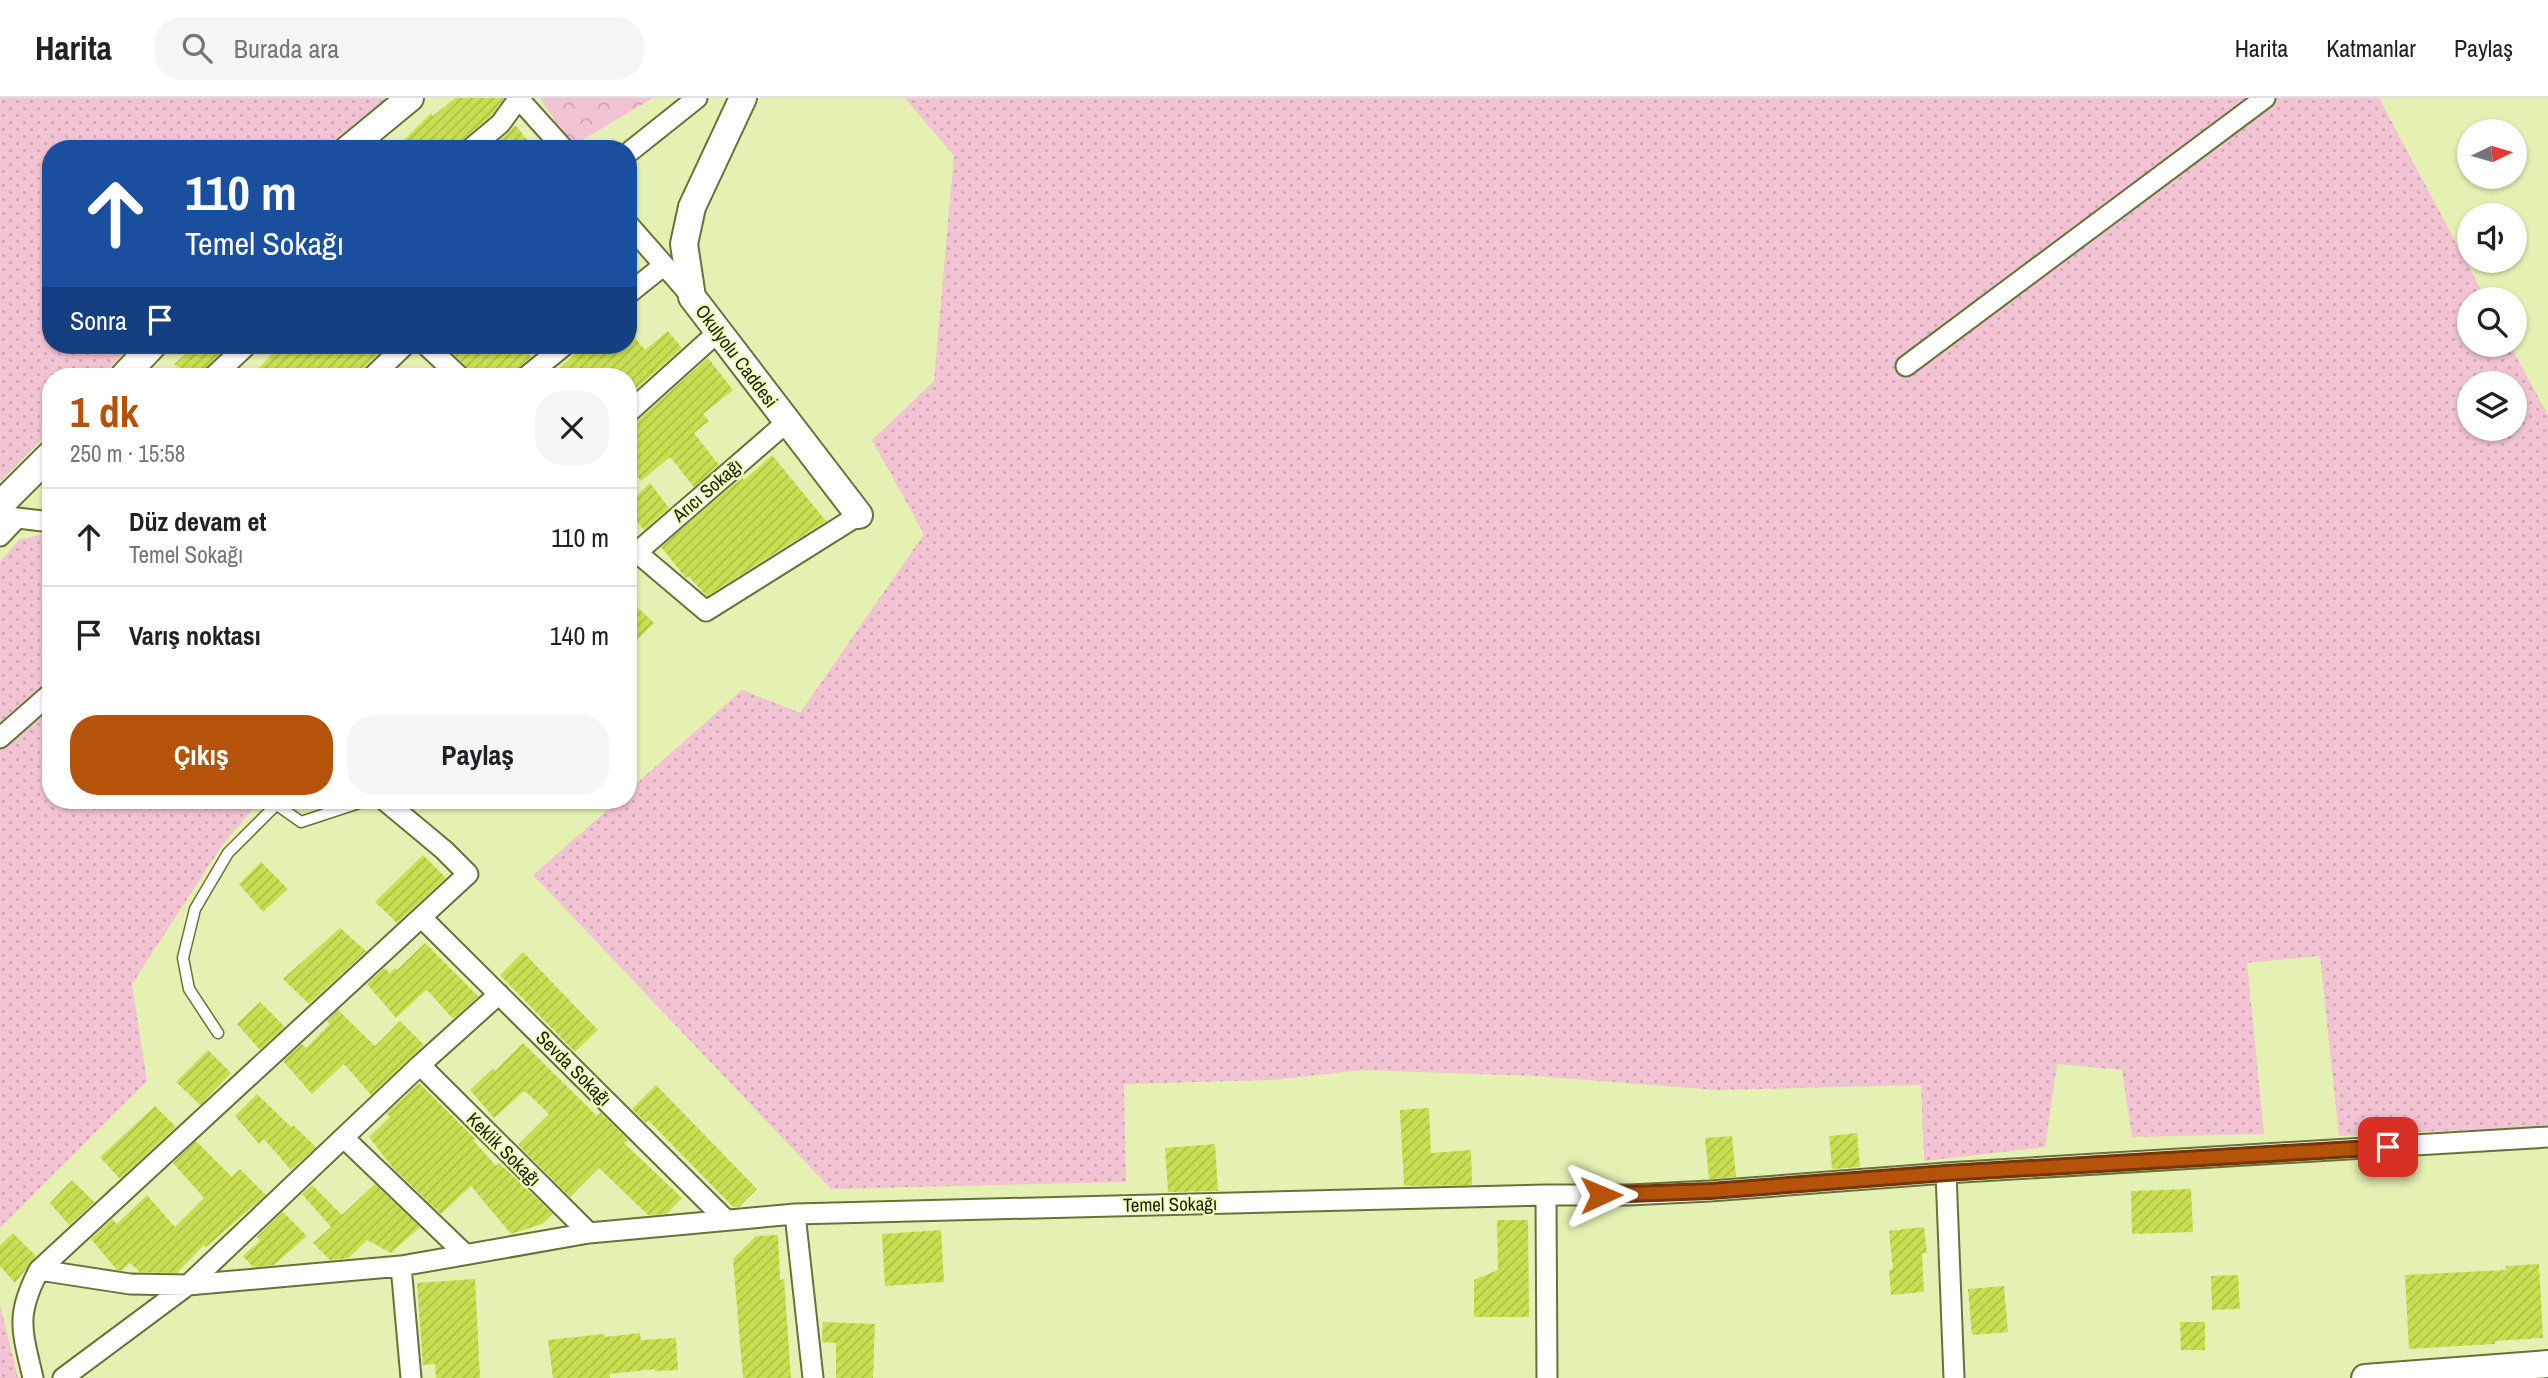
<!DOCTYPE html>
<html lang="tr">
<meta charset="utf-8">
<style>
:root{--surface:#fff;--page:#f6f6f6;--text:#202124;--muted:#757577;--line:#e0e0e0;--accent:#b45309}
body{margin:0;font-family:"Archivo Narrow",sans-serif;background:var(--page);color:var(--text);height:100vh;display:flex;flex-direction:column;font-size:26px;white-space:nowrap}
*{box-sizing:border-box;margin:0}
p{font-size:23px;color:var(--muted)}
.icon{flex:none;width:38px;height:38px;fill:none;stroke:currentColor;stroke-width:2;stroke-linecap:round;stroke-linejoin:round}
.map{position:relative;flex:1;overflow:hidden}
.panel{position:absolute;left:42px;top:270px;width:595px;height:441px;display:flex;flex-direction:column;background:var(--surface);border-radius:28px;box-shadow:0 2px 5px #0004}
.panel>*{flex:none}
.hud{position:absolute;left:42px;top:42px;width:595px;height:214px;border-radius:28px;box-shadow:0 2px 5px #0004;background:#1a4fa0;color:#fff;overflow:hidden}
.needle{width:46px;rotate:85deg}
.controls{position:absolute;left:2457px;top:21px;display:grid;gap:14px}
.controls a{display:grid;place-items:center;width:70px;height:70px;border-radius:50%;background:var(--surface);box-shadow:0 2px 5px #0004;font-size:35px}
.pin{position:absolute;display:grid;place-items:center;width:60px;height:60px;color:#fff;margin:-30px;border-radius:14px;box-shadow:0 4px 10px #0006}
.me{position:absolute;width:77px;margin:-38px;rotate:89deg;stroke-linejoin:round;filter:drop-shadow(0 0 5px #0008)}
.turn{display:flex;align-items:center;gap:24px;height:147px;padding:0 28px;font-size:32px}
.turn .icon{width:91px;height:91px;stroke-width:2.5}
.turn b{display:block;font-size:49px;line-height:60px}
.then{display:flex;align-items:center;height:66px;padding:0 28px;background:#0003;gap:14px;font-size:26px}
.round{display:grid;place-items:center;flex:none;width:74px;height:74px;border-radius:28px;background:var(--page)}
.headline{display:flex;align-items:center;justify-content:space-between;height:119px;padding:0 28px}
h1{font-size:42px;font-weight:700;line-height:52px;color:var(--accent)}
.button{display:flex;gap:14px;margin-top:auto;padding:14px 28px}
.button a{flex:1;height:80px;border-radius:28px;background:var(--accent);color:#fff;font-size:28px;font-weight:700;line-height:80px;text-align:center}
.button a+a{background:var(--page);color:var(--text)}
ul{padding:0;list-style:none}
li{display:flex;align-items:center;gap:21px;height:98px;padding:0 28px;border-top:2px solid var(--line)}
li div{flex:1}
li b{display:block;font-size:26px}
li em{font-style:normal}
header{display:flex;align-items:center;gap:42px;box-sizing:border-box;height:98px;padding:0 35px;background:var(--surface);border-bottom:2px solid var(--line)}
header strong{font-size:33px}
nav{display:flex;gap:38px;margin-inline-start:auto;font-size:24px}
.search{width:490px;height:63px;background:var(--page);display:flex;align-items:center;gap:18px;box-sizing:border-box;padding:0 24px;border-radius:28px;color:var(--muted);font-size:26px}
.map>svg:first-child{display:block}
.grass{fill:url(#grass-dots);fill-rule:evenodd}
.park{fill:url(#park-crowns)}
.building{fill:url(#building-hatch)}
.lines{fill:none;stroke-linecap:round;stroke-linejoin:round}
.lane-casing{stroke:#687238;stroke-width:13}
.street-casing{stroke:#687238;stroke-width:23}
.secondary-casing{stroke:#687238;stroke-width:30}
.lane{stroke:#fff;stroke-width:10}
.street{stroke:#fff;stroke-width:19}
.secondary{stroke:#fff;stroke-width:26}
.route-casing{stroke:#753606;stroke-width:18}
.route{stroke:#b45309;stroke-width:12}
.labels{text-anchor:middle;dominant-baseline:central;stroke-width:5;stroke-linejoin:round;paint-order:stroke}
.street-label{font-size:19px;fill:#1c2008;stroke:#f1ffbf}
</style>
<header>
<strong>Harita</strong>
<div class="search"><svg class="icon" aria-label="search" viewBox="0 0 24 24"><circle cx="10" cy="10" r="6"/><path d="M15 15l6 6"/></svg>Burada ara</div>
<nav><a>Harita</a><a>Katmanlar</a><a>Paylaş</a></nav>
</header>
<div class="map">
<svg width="2548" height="1280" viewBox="0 0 2548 1280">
<defs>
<pattern id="grass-dots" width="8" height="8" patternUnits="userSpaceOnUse" patternTransform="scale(1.75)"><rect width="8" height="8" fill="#f2c3d2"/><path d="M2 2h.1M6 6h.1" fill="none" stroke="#cfa7b3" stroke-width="1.8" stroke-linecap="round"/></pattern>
<pattern id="park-crowns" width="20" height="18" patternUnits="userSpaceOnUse" patternTransform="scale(1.75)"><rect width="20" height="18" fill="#f2c3d2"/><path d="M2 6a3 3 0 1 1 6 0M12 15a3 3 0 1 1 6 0" fill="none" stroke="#cfa7b3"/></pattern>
<pattern id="building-hatch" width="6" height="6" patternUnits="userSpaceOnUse" patternTransform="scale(1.75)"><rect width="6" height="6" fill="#c9df51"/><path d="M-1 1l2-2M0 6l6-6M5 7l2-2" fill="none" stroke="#acbf45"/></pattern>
</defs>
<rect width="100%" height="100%" fill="#e4f1b3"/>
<path class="grass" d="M 0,0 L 392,0 L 331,51 L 51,51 L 51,247 L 132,247 L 102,278 L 51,278 L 51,332 L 0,384 Z
M 905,0 L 2379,0 L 2486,201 L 2469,201 L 2469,247 L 2510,247 L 2548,317 L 2548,1028 L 2339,1038 L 2320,858 L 2247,865 L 2264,1036 L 2132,1039 L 2122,972 L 2057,966 L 2045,1049 L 1924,1063 L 1921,987 L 1718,992 L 1536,978 L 1362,972 L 1272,982 L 1124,986 L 1126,1084 L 831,1091 L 533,777 L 619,702 L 628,702 L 628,693 L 742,592 L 800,615 L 924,436 L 872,342 L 934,283 L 954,58 ZM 2469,285 L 2515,285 L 2515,331 L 2469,331 Z
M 51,434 L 51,702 L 261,702 L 223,746 L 132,886 L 147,983 L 0,1130 L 0,464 L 19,442 Z
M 0,1207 L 18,1280 L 0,1280 Z"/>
<path class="park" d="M 540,0 L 653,0 L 572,48 Z"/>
<path class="building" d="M 455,0 L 504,0 L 491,18 L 462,42 L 458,51 L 395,51 L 431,15 L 433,18 Z
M 515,27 L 535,51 L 489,51 L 508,35 Z
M 628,231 L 645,252 L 668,233 L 682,250 L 628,298 L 628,278 L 551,278 L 585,247 L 628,247 Z
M 196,247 L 229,247 L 202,274 L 192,278 L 174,266 Z
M 280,247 L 388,247 L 364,269 L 361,278 L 252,278 Z
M 444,247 L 522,247 L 531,259 L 519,269 L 515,278 L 471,278 L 467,269 Z
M 708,260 L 733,292 L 703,316 L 709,323 L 694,335 L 719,367 L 694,389 L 670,359 L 641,383 L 628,368 L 628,327 L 636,324 Z
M 772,357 L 826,423 L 707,498 L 688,478 L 686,480 L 661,449 L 734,386 L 743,380 L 744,382 Z
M 650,385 L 669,410 L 644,432 L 628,413 L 628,405 Z
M 628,500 L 654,525 L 628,551 Z
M 423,757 L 446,780 L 397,825 L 375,804 Z
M 261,764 L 288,791 L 263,814 L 239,786 Z
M 340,830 L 366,853 L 309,906 L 283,881 Z
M 425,845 L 478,898 L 453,921 L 428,893 L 425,893 L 396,920 L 367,886 L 384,870 L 390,875 L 395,870 L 397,872 Z
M 523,854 L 598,932 L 575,954 L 500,877 Z
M 260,904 L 285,929 L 260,952 L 237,926 Z
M 338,912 L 375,948 L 400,923 L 424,947 L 371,997 L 344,966 L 312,996 L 283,963 L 302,946 L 306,950 L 330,926 L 327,923 Z
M 523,945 L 597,1018 L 600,1014 L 628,1042 L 624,1045 L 682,1100 L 667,1116 L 648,1117 L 599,1070 L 570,1099 L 518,1047 L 549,1016 L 526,994 L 523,994 L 494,1020 L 470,992 L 493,970 L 495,973 Z
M 208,952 L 231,975 L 200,1007 L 176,984 Z
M 419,985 L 475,1041 L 473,1042 L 496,1068 L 499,1065 L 553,1116 L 542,1126 L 511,1136 L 471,1088 L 441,1116 L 393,1070 L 369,1039 L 390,1019 L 387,1015 Z
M 656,987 L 757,1091 L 739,1109 L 733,1109 L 648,1022 L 646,1025 L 632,1011 Z
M 257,996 L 291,1029 L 293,1027 L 316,1049 L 291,1072 L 264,1041 L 259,1046 L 235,1018 Z
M 155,1008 L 176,1029 L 120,1081 L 100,1059 Z
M 1429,1010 L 1431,1055 L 1471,1052 L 1472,1087 L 1404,1088 L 1400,1012 Z
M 1857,1035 L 1860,1069 L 1832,1071 L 1829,1038 Z
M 1732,1038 L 1736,1079 L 1709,1081 L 1705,1040 Z
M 196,1043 L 232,1079 L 240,1071 L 266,1097 L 206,1149 L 204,1147 L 177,1175 L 140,1174 L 130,1165 L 122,1172 L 117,1172 L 91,1141 L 112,1121 L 117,1126 L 147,1097 L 175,1129 L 204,1100 L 173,1065 Z
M 1215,1046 L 1218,1093 L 1168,1094 L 1165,1050 Z
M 72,1082 L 94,1104 L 69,1127 L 50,1105 Z
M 375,1086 L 420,1129 L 391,1155 L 367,1142 L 349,1160 L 330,1162 L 313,1145 L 331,1129 L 302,1096 L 312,1087 L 342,1117 Z
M 2191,1091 L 2193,1134 L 2132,1136 L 2131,1093 Z
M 283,1114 L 307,1138 L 274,1167 L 253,1169 L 243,1158 L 260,1143 L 257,1139 Z
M 1497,1122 L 1528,1122 L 1529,1219 L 1474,1219 L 1474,1182 L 1498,1172 Z
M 1924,1129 L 1927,1155 L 1922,1155 L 1924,1194 L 1891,1197 L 1889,1172 L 1893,1171 L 1889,1133 Z
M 941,1132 L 944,1184 L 885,1188 L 882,1136 Z
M 13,1135 L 36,1158 L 15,1185 L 0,1168 L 0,1147 Z
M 778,1137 L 780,1182 L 784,1181 L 791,1280 L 743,1280 L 733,1161 L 756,1138 Z
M 2539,1166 L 2543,1240 L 2495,1243 L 2495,1246 L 2409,1251 L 2405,1177 L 2506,1172 L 2506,1168 Z
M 2238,1177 L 2240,1211 L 2212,1212 L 2211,1178 Z
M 475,1181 L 480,1280 L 436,1280 L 435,1266 L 423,1267 L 417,1185 Z
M 2004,1188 L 2008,1234 L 1972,1237 L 1968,1191 Z
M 823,1224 L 875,1226 L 873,1280 L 836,1280 L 836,1245 L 822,1244 Z
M 2180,1224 L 2205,1224 L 2205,1252 L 2181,1252 Z
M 640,1235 L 641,1242 L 676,1240 L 678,1272 L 655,1273 L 655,1271 L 609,1276 L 610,1280 L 553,1280 L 548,1242 L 604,1236 L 605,1239 Z"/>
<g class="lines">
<defs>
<path id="lane" d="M 277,707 L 301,724 L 368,702
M 218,935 L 189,891 L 183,860 L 195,811 L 228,755 L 281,702"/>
<path id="street" d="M 519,1 L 564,51
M 470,51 L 500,26 L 519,0
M 628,55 L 697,0
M 628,126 L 692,199
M 628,196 L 663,168
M 426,247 L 459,278
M 1906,268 L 2265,0
M 214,278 L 247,247
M 373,278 L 405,247
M 527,278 L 565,247
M 628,315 L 718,234
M 0,418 L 51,424
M 0,438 L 17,420
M 628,447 L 706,513 L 859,417
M 628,462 L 787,324
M 0,640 L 51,595
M 422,820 L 725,1121
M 420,967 L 589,1135
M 344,1040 L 465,1156
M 1946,1075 L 1954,1280
M 1546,1097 L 1547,1280
M 795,1116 L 1546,1097 L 1629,1097 L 1710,1093 L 1946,1075 L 2548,1039
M 401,1168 L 411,1280
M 39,1172 L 130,1186 L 188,1187 L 401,1168 L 589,1135 L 795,1116 L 813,1280
M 33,1280 C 22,1232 15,1218 39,1172 L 468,776 L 444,752 L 384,702
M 63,1280 L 188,1187 L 420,967 L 499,896"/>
<path id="secondary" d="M 743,0 L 692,109 L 684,146 L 692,199 L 859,417
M 348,51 L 410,0
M 124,278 L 153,247
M 0,407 L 51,356
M 2365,1280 L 2548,1266"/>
</defs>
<use href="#lane" class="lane-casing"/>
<use href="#street" class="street-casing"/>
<use href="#secondary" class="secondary-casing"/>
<use href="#lane" class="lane"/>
<use href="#street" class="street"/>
<use href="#secondary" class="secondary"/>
</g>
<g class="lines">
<defs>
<path id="route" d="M 1601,1097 L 1710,1093 L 1946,1075 L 2388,1049"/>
</defs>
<use href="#route" class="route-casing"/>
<use href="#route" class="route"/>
</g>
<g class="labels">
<g class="street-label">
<text transform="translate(737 258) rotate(53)">Okulyolu Caddesi</text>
<text transform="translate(707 392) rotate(-41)">Arıcı Sokağı</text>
<text transform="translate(574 970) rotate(45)">Sevda Sokağı</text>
<text transform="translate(504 1051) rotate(45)">Keklik Sokağı</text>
<text transform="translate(1170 1106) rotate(-1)">Temel Sokağı</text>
</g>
</g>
</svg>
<div class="controls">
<a><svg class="needle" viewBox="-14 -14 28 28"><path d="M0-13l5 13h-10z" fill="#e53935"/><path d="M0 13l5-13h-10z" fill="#757577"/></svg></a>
<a><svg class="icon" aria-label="sound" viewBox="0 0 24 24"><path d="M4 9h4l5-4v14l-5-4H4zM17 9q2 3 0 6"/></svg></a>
<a><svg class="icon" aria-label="search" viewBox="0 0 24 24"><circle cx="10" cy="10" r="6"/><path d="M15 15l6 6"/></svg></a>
<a><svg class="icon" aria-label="layers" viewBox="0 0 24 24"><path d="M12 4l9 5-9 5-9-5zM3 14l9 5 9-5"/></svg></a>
</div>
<div class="pin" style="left:2388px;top:1049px;background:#d93025"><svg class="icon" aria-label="arrive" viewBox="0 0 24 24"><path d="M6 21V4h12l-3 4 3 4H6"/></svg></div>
<svg class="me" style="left:1601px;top:1097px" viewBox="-20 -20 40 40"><path d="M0-17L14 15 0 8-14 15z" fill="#b45309" stroke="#fff" stroke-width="4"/></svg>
<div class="hud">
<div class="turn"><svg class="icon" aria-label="ahead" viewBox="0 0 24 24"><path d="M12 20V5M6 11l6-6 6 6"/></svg><div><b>110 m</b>Temel Sokağı</div></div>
<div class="then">Sonra<svg class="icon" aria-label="arrive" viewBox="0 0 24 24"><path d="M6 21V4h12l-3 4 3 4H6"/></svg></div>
</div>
<section class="panel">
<div class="headline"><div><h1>1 dk</h1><p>250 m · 15:58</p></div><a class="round"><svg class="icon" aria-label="close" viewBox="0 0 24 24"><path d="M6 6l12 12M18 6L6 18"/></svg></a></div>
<ul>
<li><svg class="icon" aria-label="ahead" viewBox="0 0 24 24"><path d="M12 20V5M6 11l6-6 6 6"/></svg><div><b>Düz devam et</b><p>Temel Sokağı</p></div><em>110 m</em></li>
<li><svg class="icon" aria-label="arrive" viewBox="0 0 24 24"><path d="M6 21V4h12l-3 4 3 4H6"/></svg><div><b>Varış noktası</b></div><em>140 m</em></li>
</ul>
<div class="button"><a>Çıkış</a><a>Paylaş</a></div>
</section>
</div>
